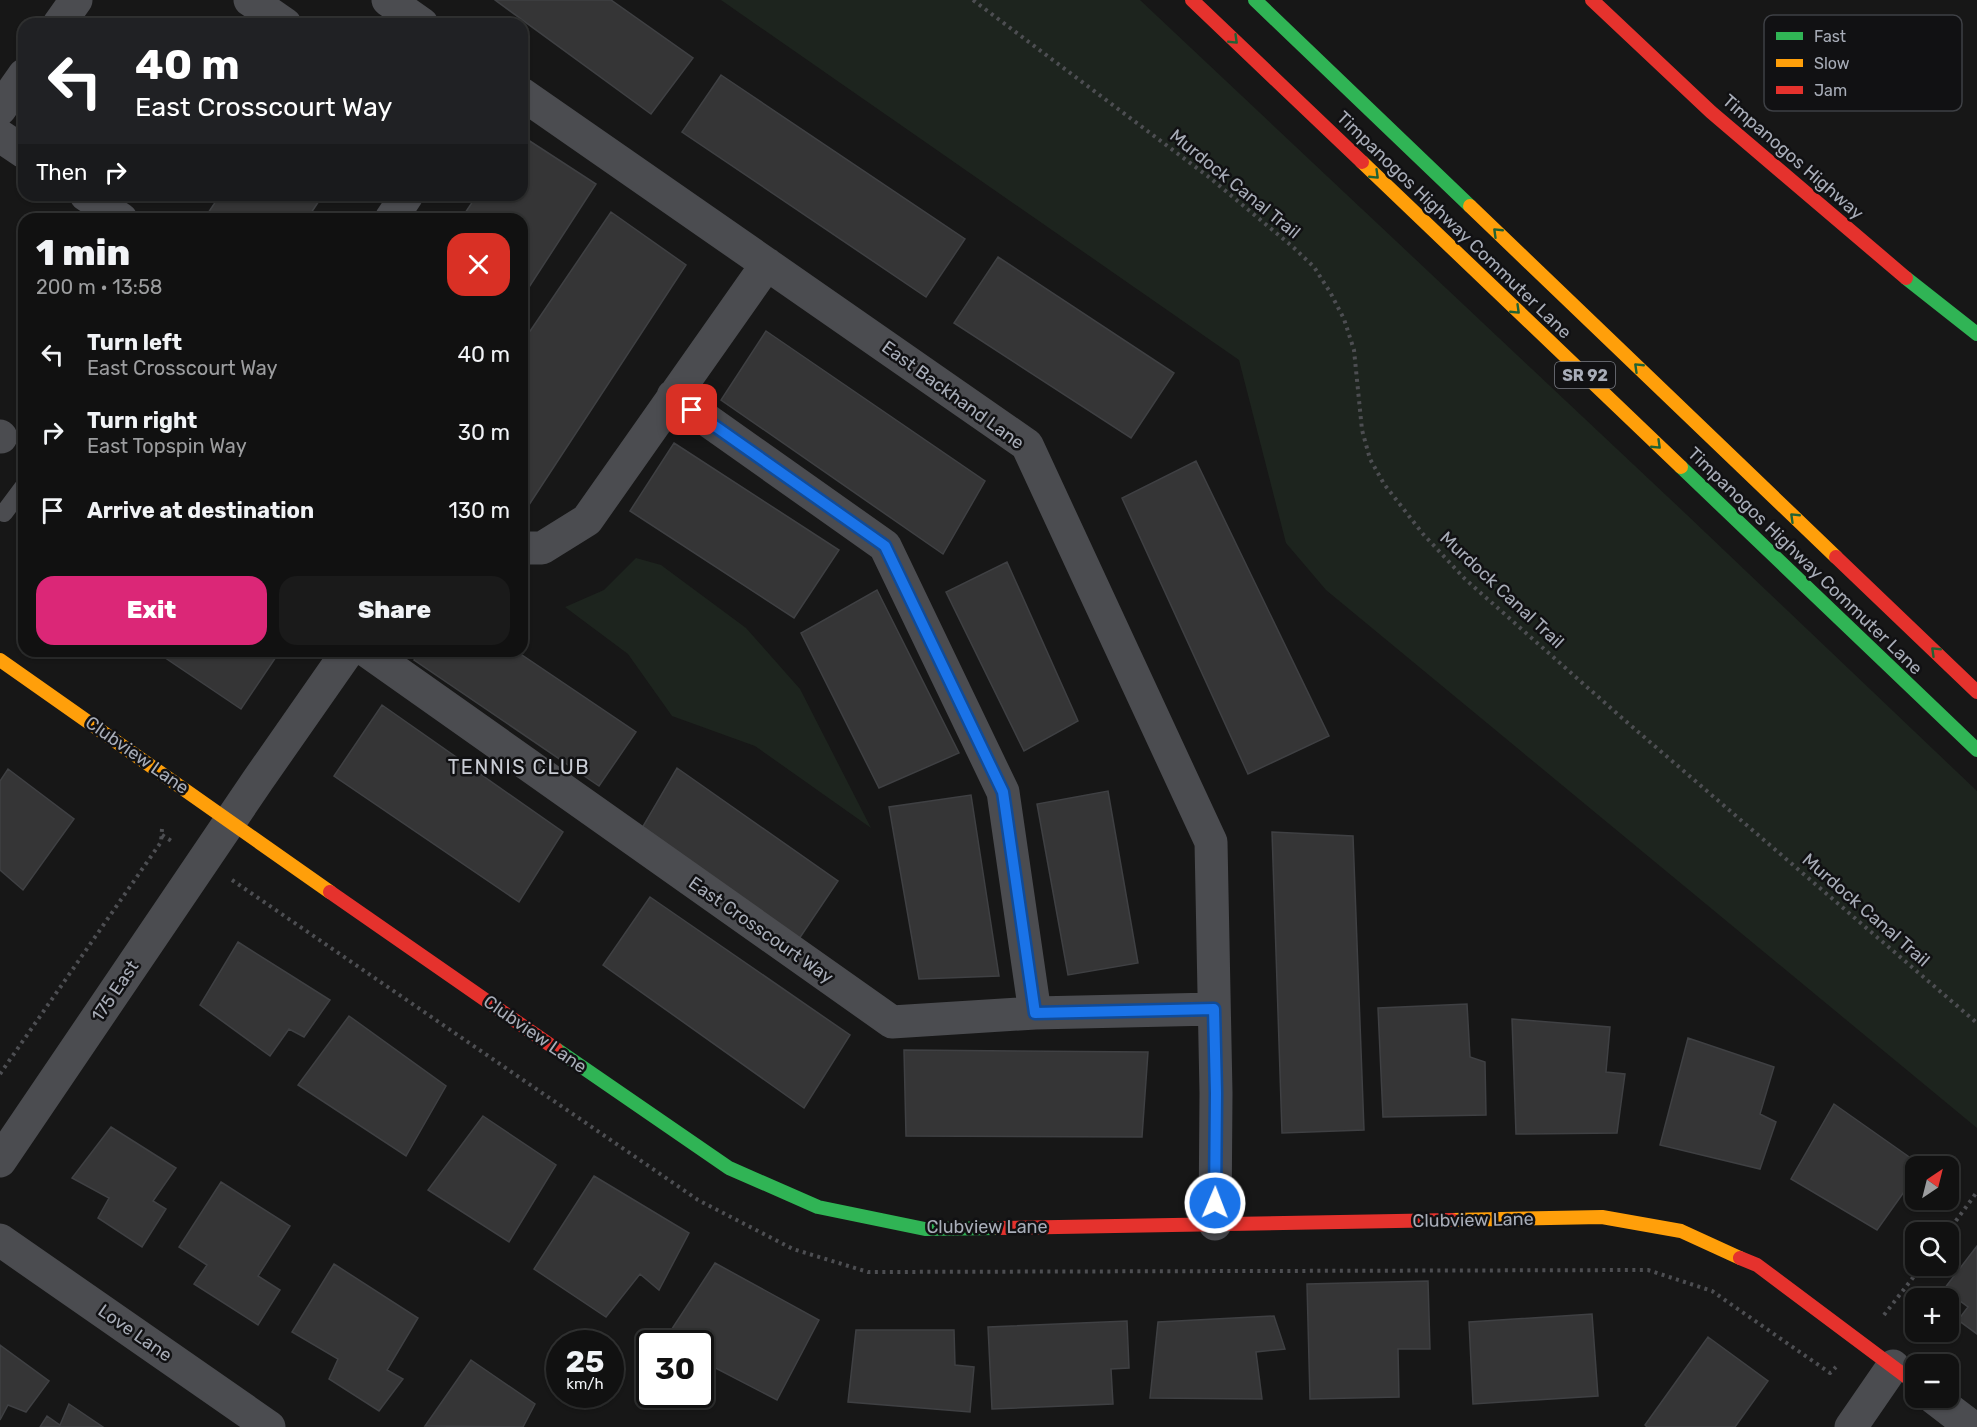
<!DOCTYPE html>
<meta charset="utf-8">
<style>
:root{--surface:#111;--page:#1a1a1a;--text:#f1f3f6;--muted:#9c9d9f;--line:#303131;--accent:#db2777}
body{margin:0;font-family:Rubik,sans-serif;background:var(--page);color:var(--text);height:100vh;display:flex;flex-direction:column;font-size:22px;white-space:nowrap}
*{box-sizing:border-box;margin:0}
p{font-size:20px;color:var(--muted)}
.icon{flex:none;width:33px;height:33px;fill:none;stroke:currentColor;stroke-width:2;stroke-linecap:round;stroke-linejoin:round}
.map{position:relative;flex:1;overflow:hidden}
.details{position:absolute;left:18px;top:213px;width:510px;height:444px;display:flex;flex-direction:column;background:var(--surface);border-radius:18px;box-shadow:0 2px 4px #0004,0 0 0 2px var(--line)}
.details>*{flex:none}
.guide{position:absolute;left:18px;top:18px;width:510px;height:183px;border-radius:18px;box-shadow:0 2px 4px #0004,0 0 0 2px var(--line);background:#202124;color:#fff;overflow:hidden}
.needle{width:39px;rotate:35deg}
.buttons{position:absolute;left:1905px;top:1156px;display:grid;gap:12px}
.buttons a{display:grid;place-items:center;width:54px;height:54px;border-radius:12px;background:var(--surface);box-shadow:0 2px 4px #0004,0 0 0 2px var(--line);font-size:30px}
.speed{position:absolute;left:546px;top:1330px;display:flex;gap:12px;font-size:30px;font-weight:700;text-align:center}
.speed>*{display:grid;place-content:center;width:78px;height:78px;border-radius:50%;background:var(--surface);box-shadow:0 2px 4px #0004,0 0 0 2px var(--line);line-height:1}
.speed small{font-size:15px;font-weight:400}
.speed .limit{border:3px solid #111;border-radius:9px;background:#fff;color:#111}
.pin{position:absolute;display:grid;place-items:center;width:51px;height:51px;color:#fff;margin:-26px;border-radius:12px;box-shadow:0 3px 9px #0006}
.me{position:absolute;width:66px;margin:-33px;rotate:1deg;stroke-linejoin:round;filter:drop-shadow(0 0 4px #0008)}
.turn{display:flex;align-items:center;gap:21px;height:126px;padding:0 18px;font-size:27px}
.turn .icon{width:78px;height:78px;stroke-width:2.5}
.turn b{display:block;font-size:42px;line-height:51px}
.then{display:flex;align-items:center;height:57px;padding:0 18px;background:#0003;gap:12px;font-size:22px}
.round{display:grid;place-items:center;flex:none;width:63px;height:63px;border-radius:18px;background:var(--page)}
.summary{display:flex;align-items:center;justify-content:space-between;height:102px;padding:0 18px}
h1{font-size:36px;font-weight:800;line-height:45px}
.primary-button{display:flex;gap:12px;margin-top:auto;padding:12px 18px}
.primary-button a{flex:1;height:69px;border-radius:18px;background:var(--accent);color:#fff;font-size:24px;font-weight:800;line-height:69px;text-align:center}
.primary-button a+a{background:var(--page);color:var(--text)}
ul{padding:0;list-style:none}
li{display:flex;align-items:center;gap:18px;height:78px;padding:0 18px}
li div{flex:1}
li b{display:block;font-size:22px}
li em{font-style:normal}
.map>svg:first-child{display:block}
.green{fill:#1d241e}
.building{fill:#353536;stroke:#3f4043;stroke-width:1.5}
.lines{fill:none;stroke-linecap:round;stroke-linejoin:round}
.path{stroke:#4d4e52;stroke-width:4;stroke-dasharray:3 4.5;stroke-linecap:butt}
.lane{stroke:#4b4c50;stroke-width:18}
.street{stroke:#4b4c50;stroke-width:33}
.fast{stroke:#30b455;stroke-width:14}
.slow{stroke:#ff9f0a;stroke-width:14}
.jam{stroke:#e5322d;stroke-width:14}
.oneway{stroke:#206234}
.route-casing{stroke:#114b97;stroke-width:15}
.route{stroke:#1a73e8;stroke-width:10}
.labels{text-anchor:middle;dominant-baseline:central;stroke-width:5;stroke-linejoin:round;paint-order:stroke}
.shield{fill:#111113;stroke:#7b7e86;stroke-width:1.5}
.shield-label{font-size:16px;font-weight:bold;fill:#a8adb8}
.street-label{font-size:18px;fill:#a8adb8;stroke:#111113}
.neighbourhood-label{font-size:20px;letter-spacing:1.5px;fill:#c9ccd4;stroke:#111113}
.key{fill:#111113;stroke:#3e4045;stroke-width:1.5}
.key-label{font-size:16px;fill:#a8adb8}
</style>
<div class="map">
<svg width="1977" height="1427" viewBox="0 0 1977 1427">
<rect width="100%" height="100%" fill="#171717"/>
<path class="green" d="M 721,0 L 1140,0 L 1686,514 L 1977,791 L 1977,1128 L 1326,590 L 1286,543 L 1239,360 Z
M 636,558 L 661,565 L 746,628 L 800,689 L 871,828 L 755,746 L 672,716 L 628,654 L 565,607 L 604,590 Z"/>
<path class="building" d="M 495,0 L 611,0 L 693,58 L 651,114 Z
M 721,75 L 965,239 L 926,297 L 682,132 Z
M 522,136 L 596,184 L 522,298 L 522,219 L 461,219 L 477,195 L 522,195 Z
M 220,195 L 323,195 L 307,219 L 204,219 Z
M 611,212 L 686,265 L 527,508 L 522,505 L 522,343 Z
M 998,257 L 1174,373 L 1131,438 L 954,323 Z
M 766,331 L 985,481 L 943,554 L 721,400 Z
M 674,443 L 839,550 L 794,618 L 630,511 Z
M 1196,461 L 1329,736 L 1248,774 L 1122,498 Z
M 1007,562 L 1078,721 L 1024,751 L 946,592 Z
M 877,590 L 959,753 L 879,788 L 801,633 Z
M 155,651 L 280,651 L 241,709 Z
M 419,651 L 516,651 L 636,732 L 599,786 L 414,660 Z
M 382,705 L 563,832 L 519,902 L 334,776 Z
M 677,768 L 838,881 L 799,939 L 642,828 Z
M 8,769 L 74,819 L 23,890 L 0,870 L 0,781 Z
M 1108,791 L 1138,963 L 1068,975 L 1037,804 Z
M 971,795 L 999,976 L 919,979 L 889,807 Z
M 1272,832 L 1353,836 L 1364,1130 L 1282,1133 Z
M 650,897 L 850,1035 L 804,1108 L 603,965 Z
M 238,942 L 330,1000 L 304,1037 L 289,1029 L 270,1056 L 200,1005 Z
M 1467,1004 L 1470,1057 L 1485,1062 L 1486,1115 L 1383,1117 L 1378,1008 Z
M 349,1016 L 446,1086 L 406,1156 L 298,1085 Z
M 1512,1019 L 1610,1027 L 1606,1072 L 1625,1074 L 1617,1133 L 1516,1134 Z
M 1688,1038 L 1774,1067 L 1760,1114 L 1776,1122 L 1760,1169 L 1660,1145 Z
M 904,1050 L 1148,1052 L 1142,1137 L 906,1136 Z
M 1834,1104 L 1922,1166 L 1916,1167 L 1916,1175 L 1877,1230 L 1791,1179 Z
M 483,1116 L 556,1165 L 509,1242 L 428,1190 Z
M 111,1127 L 176,1168 L 153,1201 L 166,1209 L 142,1247 L 98,1218 L 109,1198 L 72,1178 Z
M 594,1176 L 689,1233 L 659,1290 L 640,1274 L 606,1317 L 534,1269 Z
M 221,1182 L 290,1226 L 258,1276 L 280,1290 L 258,1325 L 194,1284 L 207,1265 L 179,1247 Z
M 1977,1246 L 1977,1334 L 1958,1320 L 1968,1307 L 1944,1289 Z
M 715,1263 L 819,1320 L 777,1400 L 700,1360 L 700,1344 L 669,1344 L 664,1341 Z
M 334,1264 L 418,1318 L 387,1370 L 403,1379 L 379,1411 L 329,1379 L 338,1359 L 292,1332 Z
M 1428,1281 L 1430,1349 L 1398,1349 L 1399,1397 L 1310,1399 L 1307,1284 Z
M 1592,1314 L 1598,1396 L 1473,1404 L 1469,1322 Z
M 1274,1316 L 1285,1349 L 1256,1352 L 1262,1399 L 1150,1398 L 1158,1322 Z
M 1127,1321 L 1129,1368 L 1111,1369 L 1113,1404 L 992,1409 L 988,1327 Z
M 856,1330 L 954,1330 L 955,1365 L 974,1367 L 970,1412 L 848,1402 Z
M 1708,1337 L 1768,1381 L 1735,1427 L 1647,1427 L 1645,1425 Z
M 0,1345 L 49,1381 L 26,1412 L 8,1405 L 0,1420 Z
M 471,1360 L 535,1404 L 523,1427 L 425,1426 Z
M 69,1404 L 103,1427 L 40,1427 L 47,1416 L 60,1425 Z"/>
<g class="lines">
<path class="path" d="M 973,0 L 1210,178 L 1293,247 L 1314,267 L 1330,292 L 1344,319 L 1354,350 L 1362,430 L 1370,459 L 1384,484 L 1423,534 L 1465,579 L 1622,718 L 1977,1023
M 162,835 L 173,842
M 232,880 L 698,1200 L 793,1249 L 868,1272 L 1648,1270 L 1712,1291 L 1830,1373 L 1836,1367
M 0,1074 L 161,842 L 162,829
M 1947,1233 L 1977,1192
M 1884,1315 L 1922,1266"/>
<path class="lane" d="M 4,513 L 24,486"/>
<path class="street" d="M 250,0 L 285,24
M 388,0 L 422,24
M 59,24 L 76,0
M 522,94 L 1027,445 L 1211,842 L 1216,1093 L 1215,1224
M 0,109 L 24,75
M 0,136 L 24,152
M 86,195 L 121,219
M 391,219 L 407,195
M 673,396 L 885,546 L 1003,792 L 1035,1013
M 0,436 L 1,437
M 522,548 L 542,548 L 587,520 L 767,264
M 367,651 L 892,1022 L 1035,1013 L 1214,1009
M 0,1161 L 258,780 L 348,651
M 0,1240 L 269,1427
M 1934,1398 L 1972,1427
M 1851,1427 L 1893,1366"/>
<path class="fast" d="M 1255,0 L 1470,206
M 1906,278 L 1977,334
M 1681,467 L 1977,750
M 556,1049 L 729,1168 L 818,1207 L 925,1229 L 998,1228"/>
<path class="slow" d="M 1362,162 L 1681,467
M 1470,206 L 1836,557
M 0,660 L 330,892
M 1452,1220 L 1602,1217 L 1681,1231 L 1740,1258"/>
<path class="jam" d="M 1192,0 L 1362,162
M 1592,0 L 1711,112 L 1906,278
M 1836,557 L 1977,692
M 330,892 L 556,1049
M 998,1228 L 1452,1220
M 1740,1258 L 1757,1265 L 1916,1384"/>
</g>
<defs><path id="oneway-chevron" d="M-2-3.5L2.5 0L-2 3.5" fill="none" stroke-width="1.6" stroke-linecap="round" stroke-linejoin="round" transform="scale(1.5)"/></defs>
<g class="oneway">
<use href="#oneway-chevron" transform="translate(1234 40) rotate(44)"/>
<use href="#oneway-chevron" transform="translate(1375 175) rotate(44)"/>
<use href="#oneway-chevron" transform="translate(1497 232) rotate(-136)"/>
<use href="#oneway-chevron" transform="translate(1516 310) rotate(44)"/>
<use href="#oneway-chevron" transform="translate(1638 367) rotate(-136)"/>
<use href="#oneway-chevron" transform="translate(1657 445) rotate(44)"/>
<use href="#oneway-chevron" transform="translate(1794 517) rotate(-136)"/>
<use href="#oneway-chevron" transform="translate(1935 651) rotate(-136)"/>
</g>
<g class="lines">
<defs>
<path id="route" d="M 692,410 L 885,546 L 1003,792 L 1035,1013 L 1214,1009 L 1216,1093 L 1215,1203"/>
</defs>
<use href="#route" class="route-casing"/>
<use href="#route" class="route"/>
</g>
<g class="labels">
<rect class="shield" x="1555" y="362" width="60" height="26" rx="4.5"/>
<g class="shield-label">
<text x="1585" y="375">SR 92</text>
</g>
<g class="street-label">
<text transform="translate(1793 157) rotate(41)">Timpanogos Highway</text>
<text transform="translate(1235 184) rotate(39)">Murdock Canal Trail</text>
<text transform="translate(1454 225) rotate(44)">Timpanogos Highway Commuter Lane</text>
<text transform="translate(953 395) rotate(36)">East Backhand Lane</text>
<text transform="translate(1805 561) rotate(44)">Timpanogos Highway Commuter Lane</text>
<text transform="translate(1502 590) rotate(43)">Murdock Canal Trail</text>
<text transform="translate(137 755) rotate(35)">Clubview Lane</text>
<text transform="translate(1866 910) rotate(41)">Murdock Canal Trail</text>
<text transform="translate(761 930) rotate(35)">East Crosscourt Way</text>
<text transform="translate(115 991) rotate(-56)">175 East</text>
<text transform="translate(535 1034) rotate(35)">Clubview Lane</text>
<text transform="translate(1473 1220) rotate(-1)">Clubview Lane</text>
<text x="987" y="1227">Clubview Lane</text>
<text transform="translate(135 1333) rotate(35)">Love Lane</text>
</g>
<g class="neighbourhood-label">
<text x="519" y="767">TENNIS CLUB</text>
</g>
</g>
<rect x="1764" y="15" width="198" height="96" rx="9" class="key"/>
<rect x="1776" y="32" width="27" height="8" fill="#30b455"/>
<rect x="1776" y="59" width="27" height="8" fill="#ff9f0a"/>
<rect x="1776" y="86" width="27" height="8" fill="#e5322d"/>
<g class="key-label">
<text x="1814" y="42">Fast</text>
<text x="1814" y="69">Slow</text>
<text x="1814" y="96">Jam</text>
</g>
</svg>
<div class="buttons">
<a><svg class="needle" viewBox="-14 -14 28 28"><path d="M0-13l5 13h-10z" fill="#e53935"/><path d="M0 13l5-13h-10z" fill="#9c9d9f"/></svg></a>
<a><svg class="icon" aria-label="search" viewBox="0 0 24 24"><circle cx="10" cy="10" r="6"/><path d="M15 15l6 6"/></svg></a>
<a>+</a>
<a>−</a>
</div>
<div class="speed"><div>25<small>km/h</small></div><div class="limit">30</div></div>
<div class="pin" style="left:692px;top:410px;background:#d93025"><svg class="icon" aria-label="arrive" viewBox="0 0 24 24"><path d="M6 21V4h12l-3 4 3 4H6"/></svg></div>
<svg class="me" style="left:1215px;top:1203px" viewBox="-20 -20 40 40"><circle r="17" fill="#1a73e8" stroke="#fff" stroke-width="3"/><path d="M0-11L8 9 0 5-8 9z" fill="#fff"/></svg>
<div class="guide">
<div class="turn"><svg class="icon" aria-label="left" viewBox="0 0 24 24"><path d="M17 20v-9H6M10 6l-5 5 5 5"/></svg><div><b>40 m</b>East Crosscourt Way</div></div>
<div class="then">Then<svg class="icon" aria-label="right" viewBox="0 0 24 24"><path d="M7 20v-9h11M14 6l5 5-5 5"/></svg></div>
</div>
<section class="details">
<div class="summary"><div><h1>1 min</h1><p>200 m · 13:58</p></div><a class="round" style="background:#d93025;color:#fff"><svg class="icon" aria-label="close" viewBox="0 0 24 24"><path d="M6 6l12 12M18 6L6 18"/></svg></a></div>
<ul>
<li><svg class="icon" aria-label="left" viewBox="0 0 24 24"><path d="M17 20v-9H6M10 6l-5 5 5 5"/></svg><div><b>Turn left</b><p>East Crosscourt Way</p></div><em>40 m</em></li>
<li><svg class="icon" aria-label="right" viewBox="0 0 24 24"><path d="M7 20v-9h11M14 6l5 5-5 5"/></svg><div><b>Turn right</b><p>East Topspin Way</p></div><em>30 m</em></li>
<li><svg class="icon" aria-label="arrive" viewBox="0 0 24 24"><path d="M6 21V4h12l-3 4 3 4H6"/></svg><div><b>Arrive at destination</b></div><em>130 m</em></li>
</ul>
<div class="primary-button"><a>Exit</a><a>Share</a></div>
</section>
</div>
